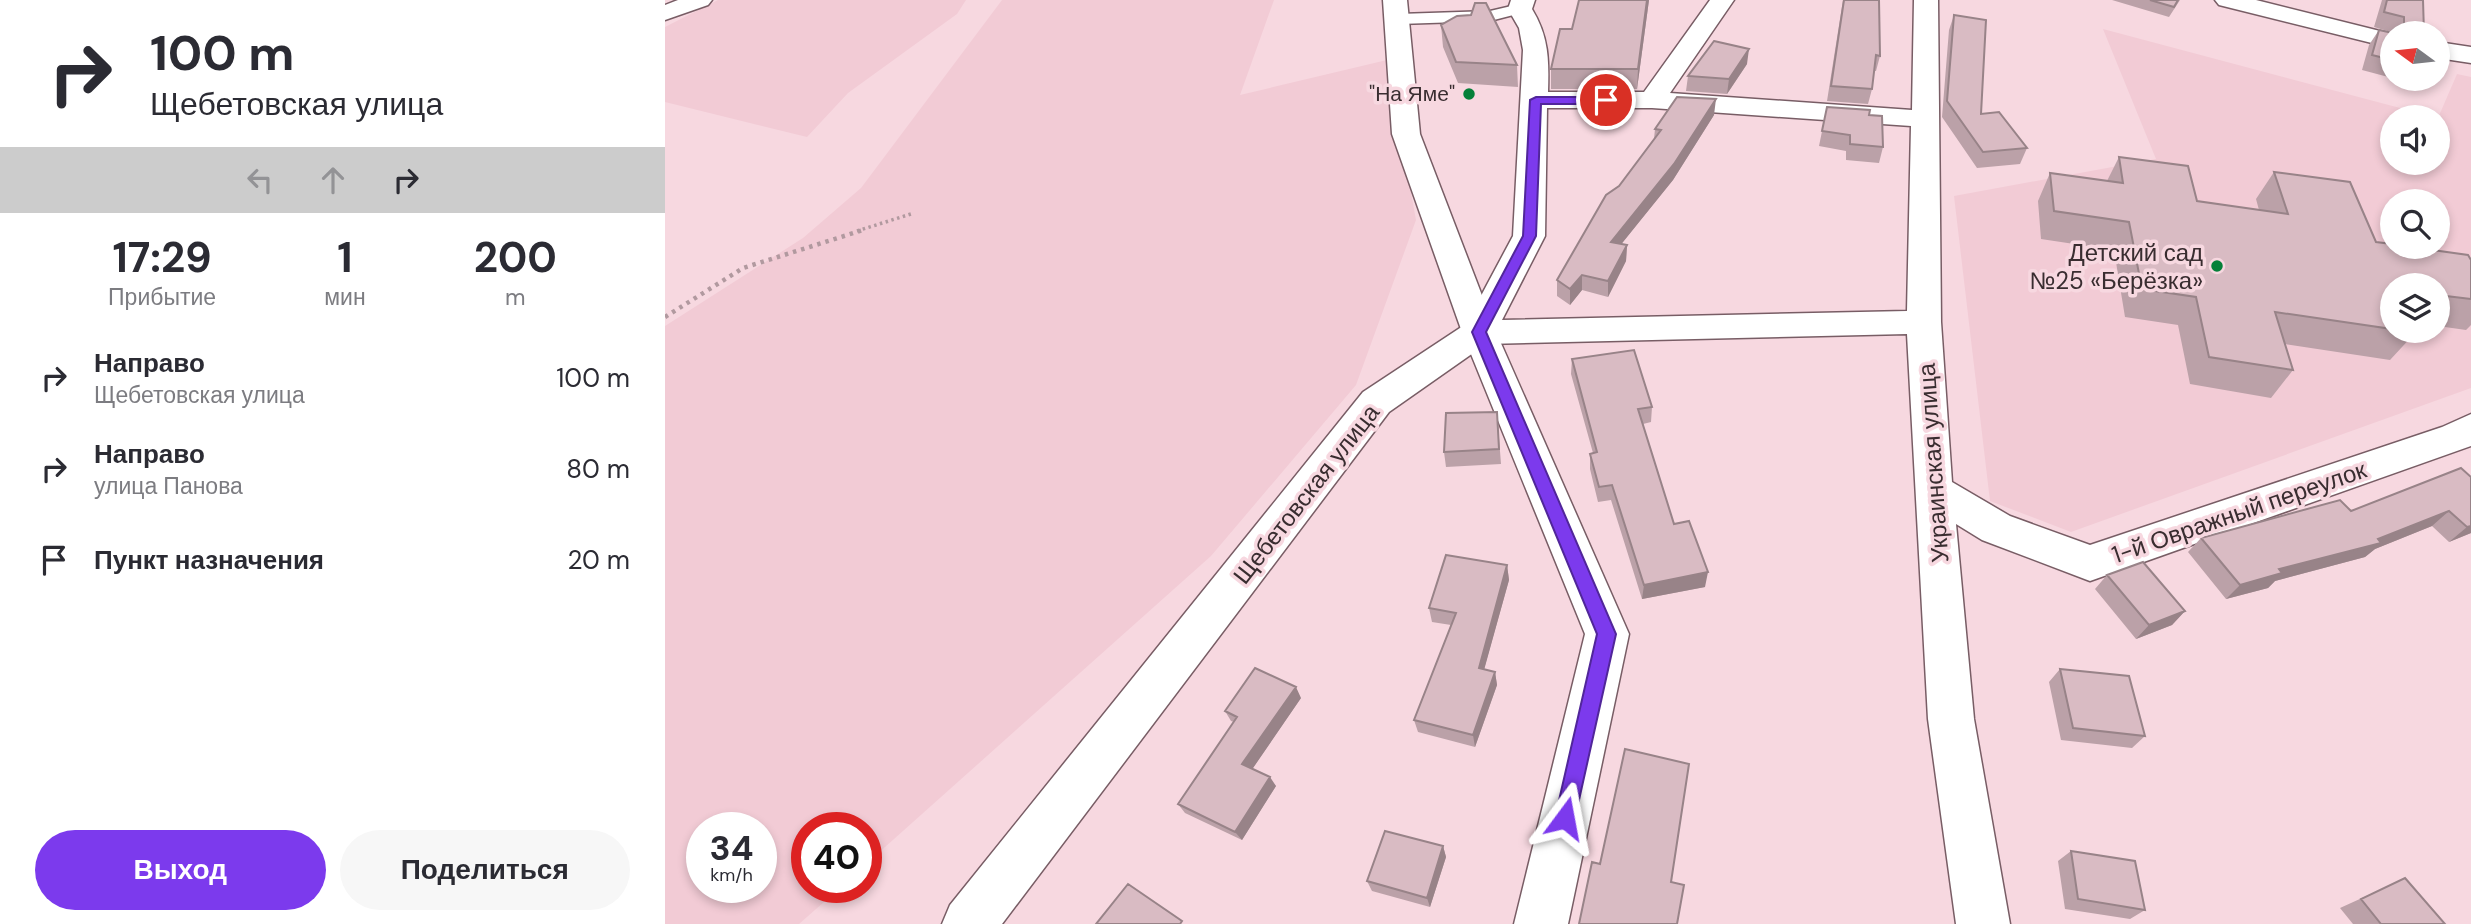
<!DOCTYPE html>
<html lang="ru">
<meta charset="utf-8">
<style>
:root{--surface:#fff;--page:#f7f7f7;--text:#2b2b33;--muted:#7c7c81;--accent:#7c3aed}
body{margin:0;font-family:"DM Sans",sans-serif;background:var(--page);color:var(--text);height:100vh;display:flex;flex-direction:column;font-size:26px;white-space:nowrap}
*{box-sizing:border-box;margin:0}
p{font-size:23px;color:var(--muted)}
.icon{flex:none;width:38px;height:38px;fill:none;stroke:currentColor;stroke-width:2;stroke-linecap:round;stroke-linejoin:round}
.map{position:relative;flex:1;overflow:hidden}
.sheet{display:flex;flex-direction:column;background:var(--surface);width:665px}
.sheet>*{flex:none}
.banner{background:#fff;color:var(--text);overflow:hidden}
.needle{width:46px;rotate:285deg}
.buttons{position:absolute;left:1715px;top:21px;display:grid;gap:14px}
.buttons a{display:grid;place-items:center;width:70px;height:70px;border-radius:50%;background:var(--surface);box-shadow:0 4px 10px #0003;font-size:35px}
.speed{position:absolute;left:21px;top:812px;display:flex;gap:14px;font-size:35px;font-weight:700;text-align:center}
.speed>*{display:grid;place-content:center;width:91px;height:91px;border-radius:50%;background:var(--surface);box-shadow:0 4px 10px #0003;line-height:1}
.speed small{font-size:18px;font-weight:400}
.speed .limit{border:10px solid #d22;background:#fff;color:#111}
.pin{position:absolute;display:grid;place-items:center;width:60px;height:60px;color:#fff;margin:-30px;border:4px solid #fff;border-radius:50%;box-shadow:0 2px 7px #0007}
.me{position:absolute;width:77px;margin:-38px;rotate:13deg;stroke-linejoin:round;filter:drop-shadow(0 0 5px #0008)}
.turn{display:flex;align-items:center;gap:24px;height:147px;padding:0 35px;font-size:32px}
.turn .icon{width:91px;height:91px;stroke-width:2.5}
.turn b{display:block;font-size:49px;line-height:60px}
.lanes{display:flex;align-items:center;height:66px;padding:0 35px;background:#0003;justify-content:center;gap:35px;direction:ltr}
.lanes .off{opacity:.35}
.eta{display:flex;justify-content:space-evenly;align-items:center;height:119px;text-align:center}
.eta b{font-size:42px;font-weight:700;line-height:49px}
.primary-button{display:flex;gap:14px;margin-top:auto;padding:14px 35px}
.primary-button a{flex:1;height:80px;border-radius:42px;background:var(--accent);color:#fff;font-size:28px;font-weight:700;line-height:80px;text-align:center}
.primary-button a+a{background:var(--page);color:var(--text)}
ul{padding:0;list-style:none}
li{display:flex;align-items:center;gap:21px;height:91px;padding:0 35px}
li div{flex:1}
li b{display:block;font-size:26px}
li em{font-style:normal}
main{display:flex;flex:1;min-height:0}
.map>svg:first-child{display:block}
.built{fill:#f2cbd5;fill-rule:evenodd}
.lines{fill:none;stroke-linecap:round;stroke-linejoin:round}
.service-casing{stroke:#785d65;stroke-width:3}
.minor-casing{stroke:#785d65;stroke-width:3}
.tertiary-casing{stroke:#785d65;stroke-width:3}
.secondary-casing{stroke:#785d65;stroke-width:3}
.path-far1{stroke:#b1999f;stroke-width:3.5;stroke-dasharray:2.5 3.5;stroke-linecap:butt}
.path{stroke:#b1999f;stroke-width:4.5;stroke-dasharray:3.5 5;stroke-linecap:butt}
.service{fill:#fff;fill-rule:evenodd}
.minor{fill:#fff;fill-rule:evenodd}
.tertiary{fill:#fff;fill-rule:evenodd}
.secondary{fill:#fff;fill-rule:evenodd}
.wall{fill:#bba1a8}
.shaded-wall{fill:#988388}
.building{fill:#d9bbc3;stroke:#988388;stroke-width:2}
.route{fill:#7c3aed;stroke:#51269a;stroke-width:2}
.poi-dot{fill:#058039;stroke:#f7d8e0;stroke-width:2.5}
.labels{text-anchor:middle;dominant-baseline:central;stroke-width:7;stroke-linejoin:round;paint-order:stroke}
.far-poi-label{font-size:21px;fill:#392d30;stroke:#f7d8e0;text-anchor:end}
.poi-label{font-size:24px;fill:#392d30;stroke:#f7d8e0;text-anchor:end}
.street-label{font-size:24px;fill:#392d30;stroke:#f7d8e0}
</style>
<main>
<section class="sheet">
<div class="banner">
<div class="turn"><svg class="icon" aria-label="right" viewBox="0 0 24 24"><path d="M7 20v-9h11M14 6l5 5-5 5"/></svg><div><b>100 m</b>Щебетовская улица</div></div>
<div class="lanes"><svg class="icon off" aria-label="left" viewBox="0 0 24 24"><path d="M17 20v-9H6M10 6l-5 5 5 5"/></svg><svg class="icon off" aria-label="ahead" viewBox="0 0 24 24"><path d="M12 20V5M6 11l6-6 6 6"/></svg><svg class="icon" aria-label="right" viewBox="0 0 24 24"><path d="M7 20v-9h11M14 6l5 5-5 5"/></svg></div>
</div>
<div class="eta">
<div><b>17:29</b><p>Прибытие</p></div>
<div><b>1</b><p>мин</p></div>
<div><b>200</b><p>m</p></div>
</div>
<ul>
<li><svg class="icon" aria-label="right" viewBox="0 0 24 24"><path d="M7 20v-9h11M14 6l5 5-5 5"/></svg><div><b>Направо</b><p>Щебетовская улица</p></div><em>100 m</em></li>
<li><svg class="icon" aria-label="right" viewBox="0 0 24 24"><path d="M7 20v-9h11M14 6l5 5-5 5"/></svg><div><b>Направо</b><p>улица Панова</p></div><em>80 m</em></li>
<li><svg class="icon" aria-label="arrive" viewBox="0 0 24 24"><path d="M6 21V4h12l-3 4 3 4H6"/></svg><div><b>Пункт назначения</b></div><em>20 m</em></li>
</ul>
<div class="primary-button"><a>Выход</a><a>Поделиться</a></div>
</section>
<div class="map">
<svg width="1806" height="924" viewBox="0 0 1806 924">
<rect width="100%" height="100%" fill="#f7d8e0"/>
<path class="built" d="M 53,0 L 301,0 L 292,14 L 183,93 L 142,137 L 0,102 L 0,27 Z
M 337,0 L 609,0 L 575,95 L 722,60 L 751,220 L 691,385 L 546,556 L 201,864 L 201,828 L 142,828 L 142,887 L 176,887 L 134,924 L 0,924 L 0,326 L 138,238 L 196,188 ZM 37,828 L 96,828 L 96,887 L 37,887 Z
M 1438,29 L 1769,117 L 1727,117 L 1727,163 L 1773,163 L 1773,118 L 1792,74 L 1806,77 L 1806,388 L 1406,532 L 1325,501 L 1289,196 L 1491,159 ZM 1727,201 L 1773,201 L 1773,247 L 1727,247 ZM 1727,285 L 1773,285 L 1773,331 L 1727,331 Z"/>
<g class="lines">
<defs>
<path id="service" d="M 855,4 L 863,9 L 860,12 L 825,21 L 734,24 L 726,19 L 734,14 L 825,11 Z"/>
<path id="minor" d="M 846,0 L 870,0 L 867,9 C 884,37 884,60 883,92 L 979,92 L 1045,0 L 1069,0 L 1005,93 L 1247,110 L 1249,0 L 1273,0 L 1276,322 L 1287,482 L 1345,516 L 1425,545 L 1777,427 L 1806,414 L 1806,446 L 1425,581 L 1317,540 L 1291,524 L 1309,719 L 1345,924 L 1291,924 L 1263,719 L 1242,334 L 821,344 L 724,412 L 337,924 L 277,924 L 285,905 L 698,392 L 801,324 L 848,236 L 858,50 L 854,28 L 843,9 ZM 882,108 L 987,108 L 1246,126 L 1242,311 L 837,320 L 880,236 Z
M 1550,0 L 1591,0 L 1727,34 L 1727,48 L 1554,5 Z
M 1773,42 L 1806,47 L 1806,63 L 1773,58 Z"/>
<path id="tertiary" d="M 718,0 L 742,0 L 755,134 L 831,332 L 964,634 L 903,924 L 849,924 L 920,634 L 797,332 L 727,134 Z"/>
<path id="secondary" d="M 13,0 L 47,0 L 43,5 L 0,20 L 0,5 Z"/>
</defs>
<use href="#service" class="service-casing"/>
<use href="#minor" class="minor-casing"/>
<use href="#tertiary" class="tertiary-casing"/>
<use href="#secondary" class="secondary-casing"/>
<path class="path-far1" d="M 192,231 L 249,213"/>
<path class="path" d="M 0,317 L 78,268 L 198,230"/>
<use href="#service" class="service"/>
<use href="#minor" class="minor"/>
<use href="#tertiary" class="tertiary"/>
<use href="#secondary" class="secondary"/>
</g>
<path class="wall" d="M 914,0 L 984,0 L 972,89 L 886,89 L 886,69 L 907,29 Z
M 1178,0 L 1214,0 L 1215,56 L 1211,71 L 1209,71 L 1207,89 L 1203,104 L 1162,101 Z
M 1447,0 L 1515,0 L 1504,17 Z
M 1717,0 L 1758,0 L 1759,33 L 1729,33 L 1709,27 Z
M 806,15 L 852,65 L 853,87 L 793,83 L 778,47 L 776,25 Z
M 1289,15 L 1316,114 L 1362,148 L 1355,164 L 1312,168 L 1277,117 L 1284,30 Z
M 1714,30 L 1727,33 L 1727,78 L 1697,70 L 1704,45 Z
M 1082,64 L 1062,94 L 1021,91 L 1023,76 Z
M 1729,79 L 1753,79 L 1749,84 Z
M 1162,107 L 1204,115 L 1218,147 L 1214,163 L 1181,160 L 1181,151 L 1154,146 Z
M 1049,115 L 1008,180 L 956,244 L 962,245 L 961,261 L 943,297 L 917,290 L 905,305 L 892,296 L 892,280 L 954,186 L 989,139 L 990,129 Z
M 1454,157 L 1532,201 L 1594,210 L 1591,199 L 1609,172 L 1711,242 L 1806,260 L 1806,325 L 1801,330 L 1773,326 L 1773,285 L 1727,285 L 1727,331 L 1750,331 L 1750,333 L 1725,360 L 1620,344 L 1628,370 L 1606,398 L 1525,384 L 1513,325 L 1460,317 L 1449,250 L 1376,239 L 1373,201 L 1385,173 L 1442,181 Z
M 907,359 L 987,407 L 986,422 L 978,424 L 1009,524 L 1040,587 L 977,599 L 946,500 L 933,502 L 925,469 L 925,454 L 928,453 L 906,374 Z
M 832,412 L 836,464 L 781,467 L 779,452 Z
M 1796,468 L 1806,533 L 1784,542 L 1767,526 L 1710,549 L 1700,557 L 1610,581 L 1603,588 L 1561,599 L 1523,552 L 1536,538 L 1686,511 Z
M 842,565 L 844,580 L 819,669 L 830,672 L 832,685 L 810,747 L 753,732 L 749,720 L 786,625 L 767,622 L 764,608 Z
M 1442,575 L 1520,611 L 1507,625 L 1471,639 L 1430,589 Z
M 1395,669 L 1480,736 L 1467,748 L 1396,740 L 1384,682 Z
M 636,698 L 587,769 L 611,786 L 577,840 L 520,813 L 513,804 L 569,722 L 566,721 L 560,711 Z
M 778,846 L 781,857 L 765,907 L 707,891 L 702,881 Z
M 1406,851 L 1480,910 L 1465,919 L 1400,909 L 1393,861 Z
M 1719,888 L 1780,924 L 1688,924 L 1675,908 Z"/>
<path class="shaded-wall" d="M 982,0 L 984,0 L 972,89 L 973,69 Z
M 1084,49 L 1082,64 L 1062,94 L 1064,79 Z
M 1051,99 L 1049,115 L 1008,180 L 946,257 L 946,242 Z
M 962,245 L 961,261 L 943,297 L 943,281 Z
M 917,275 L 917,290 L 905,305 L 905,289 Z
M 1784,511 L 1767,526 L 1710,549 L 1700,557 L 1610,581 L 1603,588 L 1561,599 L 1575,585 L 1614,569 L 1713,539 Z
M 1806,526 L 1806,533 L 1784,542 L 1802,527 Z
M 842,565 L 844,580 L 816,681 L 814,668 Z
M 1043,572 L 1040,587 L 977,599 L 979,585 Z
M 1520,611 L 1507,625 L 1471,639 L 1484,625 Z
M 830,672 L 832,685 L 810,747 L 808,735 Z
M 631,687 L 636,698 L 584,774 L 577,764 Z
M 605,777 L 611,786 L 577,840 L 570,832 Z
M 778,846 L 781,857 L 765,907 L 762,898 Z"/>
<path class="building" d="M 914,0 L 982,0 L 973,69 L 886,69 L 895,29 L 907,29 Z
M 1179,0 L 1214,0 L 1215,56 L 1211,55 L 1207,89 L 1166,86 Z
M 1485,0 L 1513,0 L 1509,7 Z
M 1722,0 L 1758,0 L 1759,33 L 1739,33 L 1739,17 L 1719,12 Z
M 810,3 L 821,3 L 852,65 L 791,62 L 776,25 L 792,16 L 806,15 Z
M 1289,15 L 1321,20 L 1316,114 L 1334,112 L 1362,148 L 1318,152 L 1282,101 Z
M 1714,30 L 1728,33 L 1727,60 L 1707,55 Z
M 1049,41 L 1084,49 L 1064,79 L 1023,76 Z
M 1012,97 L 1051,99 L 1009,164 L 946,242 L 962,245 L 943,281 L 917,275 L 905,289 L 892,280 L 941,195 L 954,186 L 996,130 L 990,129 Z
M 1162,107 L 1205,110 L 1204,115 L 1217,116 L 1218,147 L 1185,144 L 1185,135 L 1157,131 Z
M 1454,157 L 1523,166 L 1532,201 L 1623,214 L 1609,172 L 1685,182 L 1711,242 L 1727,244 L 1727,247 L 1746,247 L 1803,255 L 1806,260 L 1806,299 L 1773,295 L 1773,285 L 1727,285 L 1727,329 L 1610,312 L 1628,370 L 1544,357 L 1531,297 L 1477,289 L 1464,222 L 1389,211 L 1385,173 L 1458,183 Z
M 969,350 L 987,407 L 973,409 L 1009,524 L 1024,521 L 1043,572 L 979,585 L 947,485 L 934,487 L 925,454 L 932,452 L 907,359 Z
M 832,412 L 834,449 L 779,452 L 781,413 Z
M 1796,468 L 1806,477 L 1806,526 L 1802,527 L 1784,511 L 1713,539 L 1716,543 L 1614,569 L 1617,573 L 1575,585 L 1536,538 L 1675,500 L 1686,511 Z
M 781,555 L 842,565 L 814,668 L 830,672 L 808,735 L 749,720 L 791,613 L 764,608 Z
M 1478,562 L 1520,611 L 1484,625 L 1442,575 Z
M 590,668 L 631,687 L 577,764 L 605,777 L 570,832 L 513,804 L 572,717 L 560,711 Z
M 1395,669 L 1464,676 L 1480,736 L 1408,728 Z
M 960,749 L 1024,764 L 1006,882 L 1019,885 L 1012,924 L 914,924 L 927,862 L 935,864 Z
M 720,831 L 778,846 L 762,898 L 702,881 Z
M 1406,851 L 1470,861 L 1480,910 L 1413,899 Z
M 1740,878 L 1780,924 L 1716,924 L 1696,899 Z
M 463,884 L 517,921 L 515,924 L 431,924 Z"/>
<path class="route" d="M 871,97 L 941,97 L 946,100 L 941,104 L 876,104 L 871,236 L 821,332 L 951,634 L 910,818 L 907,826 L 900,829 L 893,826 L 890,818 L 932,634 L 807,332 L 858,236 L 865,100 Z"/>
<g class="poi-dot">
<circle cx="804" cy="94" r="7"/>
<circle cx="1552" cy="266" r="7"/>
</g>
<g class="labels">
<g class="far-poi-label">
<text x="790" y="94">"На Яме"</text>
</g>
<g class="poi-label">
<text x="1538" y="252">Детский сад<tspan x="1538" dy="28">№25 «Берёзка»</tspan></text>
</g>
<g class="street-label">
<text transform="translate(1268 463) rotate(-94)">Украинская улица</text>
<text transform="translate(641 494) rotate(-52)">Щебетовская улица</text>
<text transform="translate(1574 512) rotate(-19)">1-й Овражный переулок</text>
</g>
</g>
</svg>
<div class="buttons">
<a><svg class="needle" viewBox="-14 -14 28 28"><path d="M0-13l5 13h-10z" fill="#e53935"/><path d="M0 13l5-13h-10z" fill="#7c7c81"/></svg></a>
<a><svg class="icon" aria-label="sound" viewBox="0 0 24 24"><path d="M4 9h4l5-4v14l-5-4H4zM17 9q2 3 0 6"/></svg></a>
<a><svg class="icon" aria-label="search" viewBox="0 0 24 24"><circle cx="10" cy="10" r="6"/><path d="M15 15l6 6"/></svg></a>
<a><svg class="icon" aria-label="layers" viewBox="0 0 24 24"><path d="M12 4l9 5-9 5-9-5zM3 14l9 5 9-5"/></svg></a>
</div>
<div class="speed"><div>34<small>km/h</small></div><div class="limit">40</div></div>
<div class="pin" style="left:941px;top:100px;background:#d93025"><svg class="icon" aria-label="arrive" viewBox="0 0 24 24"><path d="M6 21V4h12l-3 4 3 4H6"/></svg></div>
<svg class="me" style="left:900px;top:818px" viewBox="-20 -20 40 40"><path d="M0-17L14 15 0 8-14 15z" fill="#7c3aed" stroke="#fff" stroke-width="4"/></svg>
</div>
</main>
